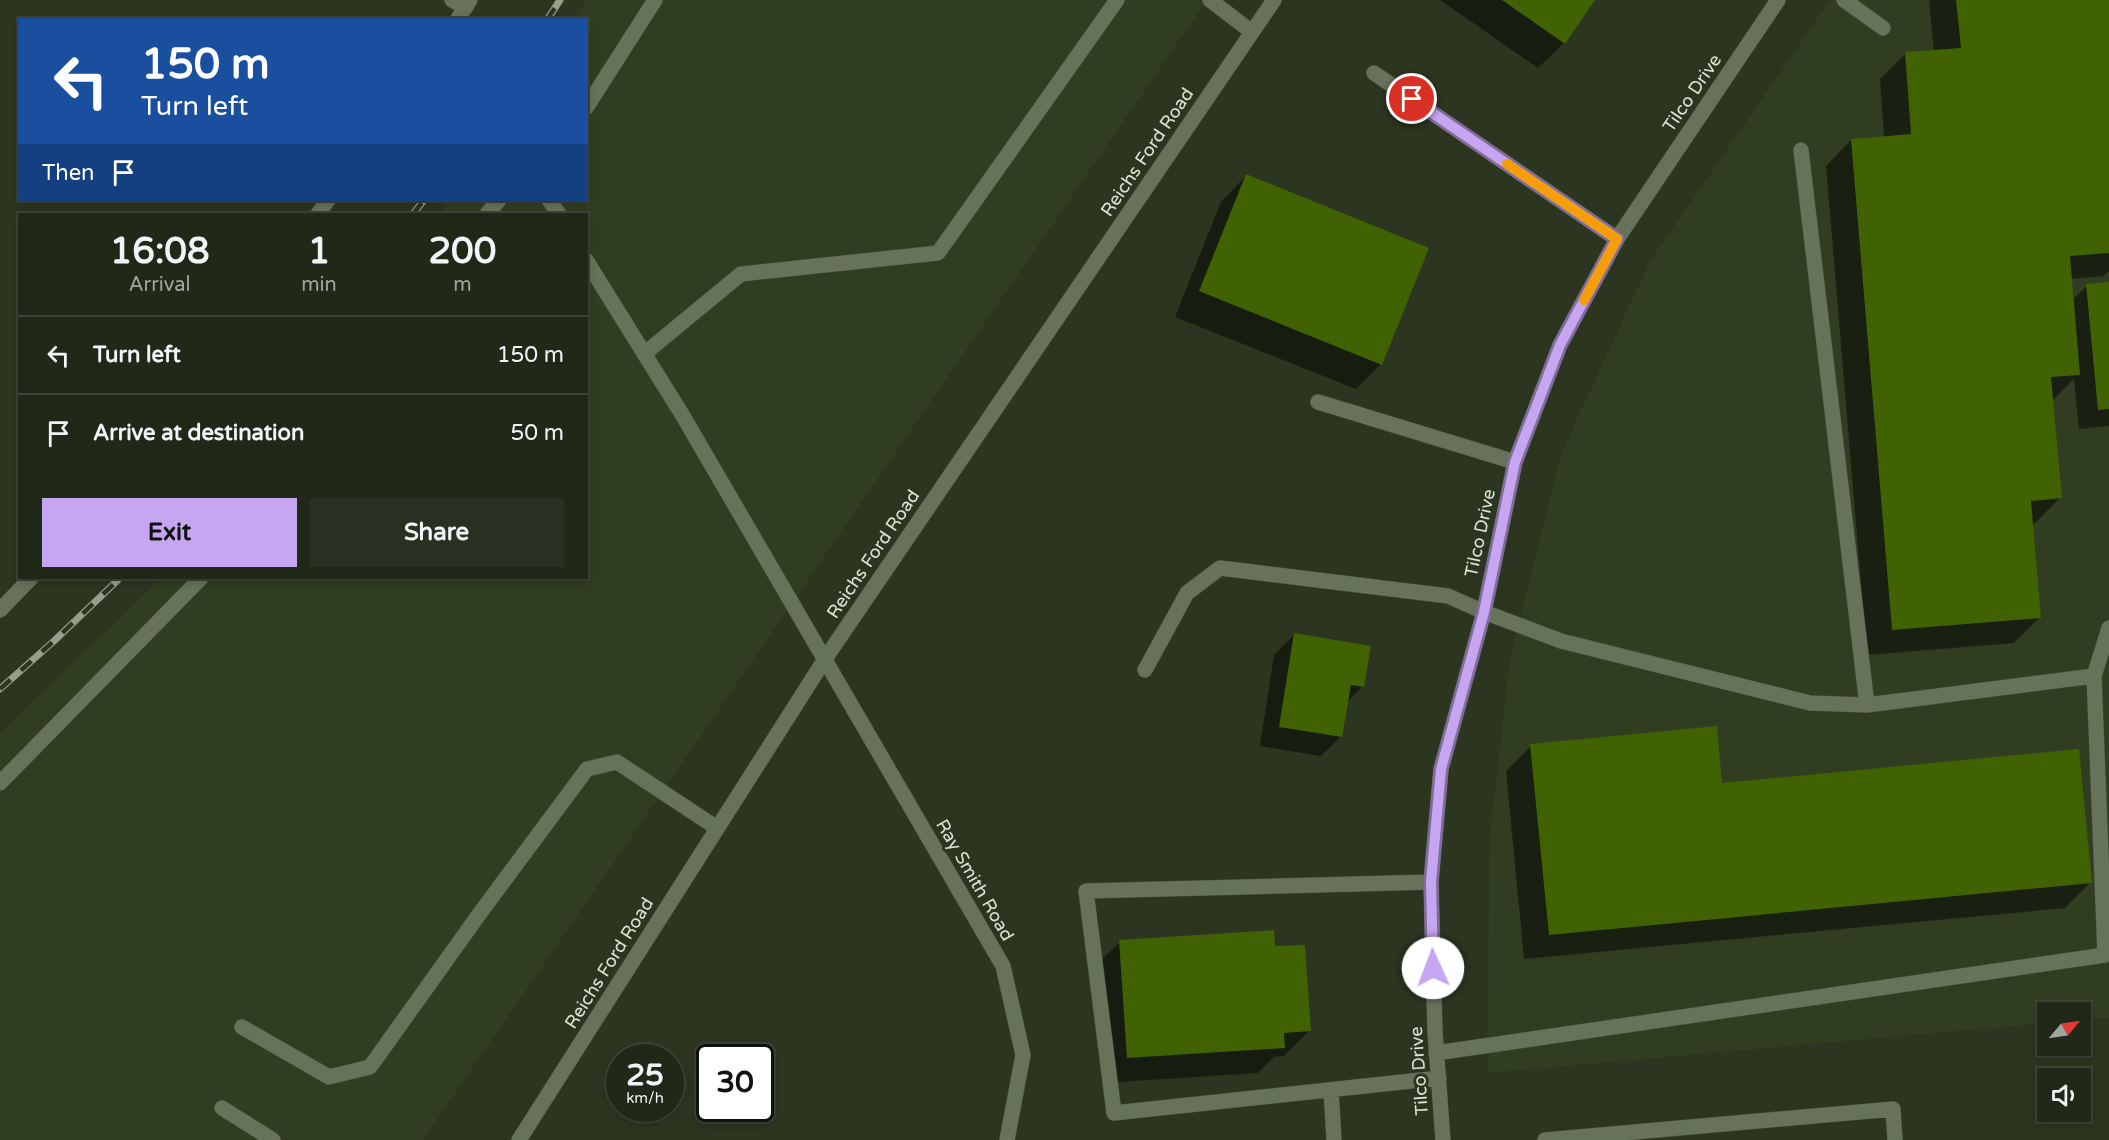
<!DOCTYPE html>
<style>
:root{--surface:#202818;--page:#283021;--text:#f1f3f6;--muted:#a2a6a2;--line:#3d4437;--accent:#c6a6f0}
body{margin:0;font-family:"Varela Round",sans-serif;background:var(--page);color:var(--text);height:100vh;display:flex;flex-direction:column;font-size:22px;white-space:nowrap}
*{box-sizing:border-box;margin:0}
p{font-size:20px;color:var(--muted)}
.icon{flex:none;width:33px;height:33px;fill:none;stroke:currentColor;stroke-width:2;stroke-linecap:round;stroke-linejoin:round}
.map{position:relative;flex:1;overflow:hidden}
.sheet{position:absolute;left:18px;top:213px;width:570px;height:366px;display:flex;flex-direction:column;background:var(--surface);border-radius:0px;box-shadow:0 3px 9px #0003,0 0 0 2px var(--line)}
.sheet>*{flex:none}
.hud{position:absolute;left:18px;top:18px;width:570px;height:183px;border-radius:0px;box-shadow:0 3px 9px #0003,0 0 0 2px var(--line);background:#1a4fa0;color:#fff;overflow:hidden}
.needle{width:39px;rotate:61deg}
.tools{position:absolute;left:2037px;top:1002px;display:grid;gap:12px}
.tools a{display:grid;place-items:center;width:54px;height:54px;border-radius:0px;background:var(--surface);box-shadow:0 3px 9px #0003,0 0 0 2px var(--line);font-size:30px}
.speed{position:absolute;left:606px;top:1044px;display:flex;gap:12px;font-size:30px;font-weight:700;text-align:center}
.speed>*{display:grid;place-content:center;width:78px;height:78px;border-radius:50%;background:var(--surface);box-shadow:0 3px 9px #0003,0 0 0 2px var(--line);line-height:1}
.speed small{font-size:15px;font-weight:400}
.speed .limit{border:3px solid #111;border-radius:9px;background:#fff;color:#111}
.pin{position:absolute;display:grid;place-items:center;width:51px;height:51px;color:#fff;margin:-26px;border:3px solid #fff;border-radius:50%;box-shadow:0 2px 6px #0007}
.me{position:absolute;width:66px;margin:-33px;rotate:358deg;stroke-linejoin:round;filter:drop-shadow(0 0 4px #0008)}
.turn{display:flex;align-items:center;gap:21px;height:126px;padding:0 24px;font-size:27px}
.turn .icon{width:78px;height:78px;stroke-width:2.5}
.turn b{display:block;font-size:42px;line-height:51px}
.then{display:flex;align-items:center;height:57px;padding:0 24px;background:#0003;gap:12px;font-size:22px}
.eta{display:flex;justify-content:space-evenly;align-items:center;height:102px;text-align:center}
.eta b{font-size:36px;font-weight:800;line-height:42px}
.primary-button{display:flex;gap:12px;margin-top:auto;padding:12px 24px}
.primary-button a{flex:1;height:69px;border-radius:0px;background:var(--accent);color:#111;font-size:24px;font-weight:800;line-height:69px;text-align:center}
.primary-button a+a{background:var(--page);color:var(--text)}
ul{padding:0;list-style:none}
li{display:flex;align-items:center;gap:18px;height:78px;padding:0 24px;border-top:2px solid var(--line)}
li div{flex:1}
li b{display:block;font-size:22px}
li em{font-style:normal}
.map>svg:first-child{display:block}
.built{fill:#303d21}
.shadow{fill:#0007}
.building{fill:#406203}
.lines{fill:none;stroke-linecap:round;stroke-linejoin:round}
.minor-casing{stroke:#47503e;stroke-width:16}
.minor{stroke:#66725a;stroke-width:15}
.rail-casing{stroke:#969e8e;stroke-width:7}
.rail{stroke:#2b3520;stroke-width:4.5;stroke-dasharray:14;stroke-linecap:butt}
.route-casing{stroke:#816c9c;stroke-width:15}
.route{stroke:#c6a6f0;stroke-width:10}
.slow{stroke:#f59e0b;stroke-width:10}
.labels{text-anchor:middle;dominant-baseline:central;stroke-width:6;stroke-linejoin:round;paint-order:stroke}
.street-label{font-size:18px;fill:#dce3d6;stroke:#2b3520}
</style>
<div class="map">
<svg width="2109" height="1140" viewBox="0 0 2109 1140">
<rect width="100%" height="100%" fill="#2b3520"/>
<path class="built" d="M 587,0 L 1207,0 L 423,1140 L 0,1140 L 0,732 L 162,578 L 586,578 L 586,214 L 440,214 L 450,200 L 586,200 L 586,20 L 573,19 Z
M 1830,0 L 2109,0 L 2109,1018 L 2081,1020 L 2080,1012 L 2048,1012 L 2047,1023 L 1488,1073 L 1489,843 L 1510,657 L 1560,456 L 1650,261 Z"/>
<path class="shadow" d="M 1440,0 L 1593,0 L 1564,43 L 1538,68 Z
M 1929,0 L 2109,0 L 2109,271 L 2104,276 L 2071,279 L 2072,300 L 2087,286 L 2109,284 L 2109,426 L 2079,429 L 2074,379 L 2053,400 L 2060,498 L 2035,523 L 2031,524 L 2039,618 L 2014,643 L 1867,655 L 1826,166 L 1851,140 L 1884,137 L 1880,79 L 1905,54 L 1934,52 Z
M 1246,176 L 1381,364 L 1356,389 L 1175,317 L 1221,202 Z
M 1294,635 L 1363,686 L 1346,703 L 1341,736 L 1321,756 L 1260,746 L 1274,655 Z
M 1531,746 L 2091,882 L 2065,908 L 1524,959 L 1506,771 Z
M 1120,942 L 1274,948 L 1310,1030 L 1284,1056 L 1274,1057 L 1258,1073 L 1102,1083 L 1094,967 Z"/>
<path class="building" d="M 1502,0 L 1595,0 L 1565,44 Z
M 1956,0 L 2109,0 L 2109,253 L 2070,256 L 2080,375 L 2051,377 L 2062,498 L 2031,501 L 2041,618 L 1892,630 L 1851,139 L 1911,134 L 1905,52 L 1961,48 Z
M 1246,174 L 1429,248 L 1382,365 L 1199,291 Z
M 2109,282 L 2109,409 L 2098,410 L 2086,284 Z
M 1294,633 L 1371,646 L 1364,687 L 1351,685 L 1342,737 L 1279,727 Z
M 1717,726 L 1722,783 L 2079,749 L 2092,883 L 1549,935 L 1530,744 Z
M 1274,930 L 1275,946 L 1305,945 L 1311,1031 L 1284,1033 L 1285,1048 L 1127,1058 L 1119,940 Z"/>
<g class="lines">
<defs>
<path id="minor" d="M 452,0 L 466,7
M 1210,0 L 1252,32
M 1844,0 L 1883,28
M 457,20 L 470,0
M 1374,73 L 1617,239
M 586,108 L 655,0
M 1801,150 L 1867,705
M 549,200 L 559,214
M 318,214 L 328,200
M 487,214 L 499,200
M 586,260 L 683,416 L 1003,966 L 1023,1055 L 1007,1140
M 644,354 L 741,274 L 938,253 L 1117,0
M 1318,402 L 1515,462
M 0,610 L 31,578
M 1145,670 L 1187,593 L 1220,568 L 1448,596 L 1484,612 L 1561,641 L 1810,703 L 1867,705 L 2094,676 L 2109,628
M 0,783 L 201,578
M 1431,882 L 1086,891 L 1114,1113 L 1439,1078
M 242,1027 L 329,1077 L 370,1067 L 480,913 L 587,769 L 617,762 L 717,828
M 1436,1053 L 2105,955 L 2094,676
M 1331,1090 L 1334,1140
M 222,1108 L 273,1140
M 519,1140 L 825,659 L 1274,0
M 1443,1140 L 1435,1032 L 1431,882 L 1441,769 L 1484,612 L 1515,462 L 1560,345 L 1617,239 L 1778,0
M 1545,1140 L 1893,1109 L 1895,1140"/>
</defs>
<use href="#minor" class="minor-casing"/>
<use href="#minor" class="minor"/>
<defs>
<path id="rail" d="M 547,20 L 560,0
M 413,214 L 424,200
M 0,689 L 54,641 L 120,578"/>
</defs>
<use href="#rail" class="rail-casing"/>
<use href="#rail" class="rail"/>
</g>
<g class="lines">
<defs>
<path id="route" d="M 1412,99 L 1617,239 L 1560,345 L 1515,462 L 1484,612 L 1441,769 L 1431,882 L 1433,968"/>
</defs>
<use href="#route" class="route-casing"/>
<use href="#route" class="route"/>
<path class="slow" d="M 1507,164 L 1617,239 L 1584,300"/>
</g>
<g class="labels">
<g class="street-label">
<text transform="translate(1692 93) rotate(-56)">Tilco Drive</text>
<text transform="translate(1147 152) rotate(-56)">Reichs Ford Road</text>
<text transform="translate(1480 533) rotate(-78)">Tilco Drive</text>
<text transform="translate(873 554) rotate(-56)">Reichs Ford Road</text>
<text transform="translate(975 880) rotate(60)">Ray Smith Road</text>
<text transform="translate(609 963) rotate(-58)">Reichs Ford Road</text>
<text transform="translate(1419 1071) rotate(-94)">Tilco Drive</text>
</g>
</g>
</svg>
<div class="tools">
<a><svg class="needle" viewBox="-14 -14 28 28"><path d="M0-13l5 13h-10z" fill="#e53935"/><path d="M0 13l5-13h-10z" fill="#a2a6a2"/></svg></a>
<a><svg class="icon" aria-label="sound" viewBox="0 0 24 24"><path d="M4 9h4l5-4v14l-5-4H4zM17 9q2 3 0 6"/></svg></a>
</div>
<div class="speed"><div>25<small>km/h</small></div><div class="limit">30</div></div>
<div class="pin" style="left:1412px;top:99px;background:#d93025"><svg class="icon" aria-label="arrive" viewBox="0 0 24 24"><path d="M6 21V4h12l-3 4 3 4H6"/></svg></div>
<svg class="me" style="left:1433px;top:968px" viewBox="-20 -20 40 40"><circle r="19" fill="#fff"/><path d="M0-13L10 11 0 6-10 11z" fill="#c6a6f0"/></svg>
<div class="hud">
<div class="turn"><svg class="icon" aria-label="left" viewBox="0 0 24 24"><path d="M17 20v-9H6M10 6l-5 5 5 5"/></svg><div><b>150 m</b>Turn left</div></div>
<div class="then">Then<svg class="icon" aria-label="arrive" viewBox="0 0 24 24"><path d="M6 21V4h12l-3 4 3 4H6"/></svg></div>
</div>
<section class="sheet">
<div class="eta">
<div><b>16:08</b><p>Arrival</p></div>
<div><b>1</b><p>min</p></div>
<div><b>200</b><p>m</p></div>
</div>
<ul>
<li><svg class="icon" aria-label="left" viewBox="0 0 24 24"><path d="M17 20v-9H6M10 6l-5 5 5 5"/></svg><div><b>Turn left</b></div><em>150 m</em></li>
<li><svg class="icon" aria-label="arrive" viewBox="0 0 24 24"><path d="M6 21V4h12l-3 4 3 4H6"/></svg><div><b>Arrive at destination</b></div><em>50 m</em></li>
</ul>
<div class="primary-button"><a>Exit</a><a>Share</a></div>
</section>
</div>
